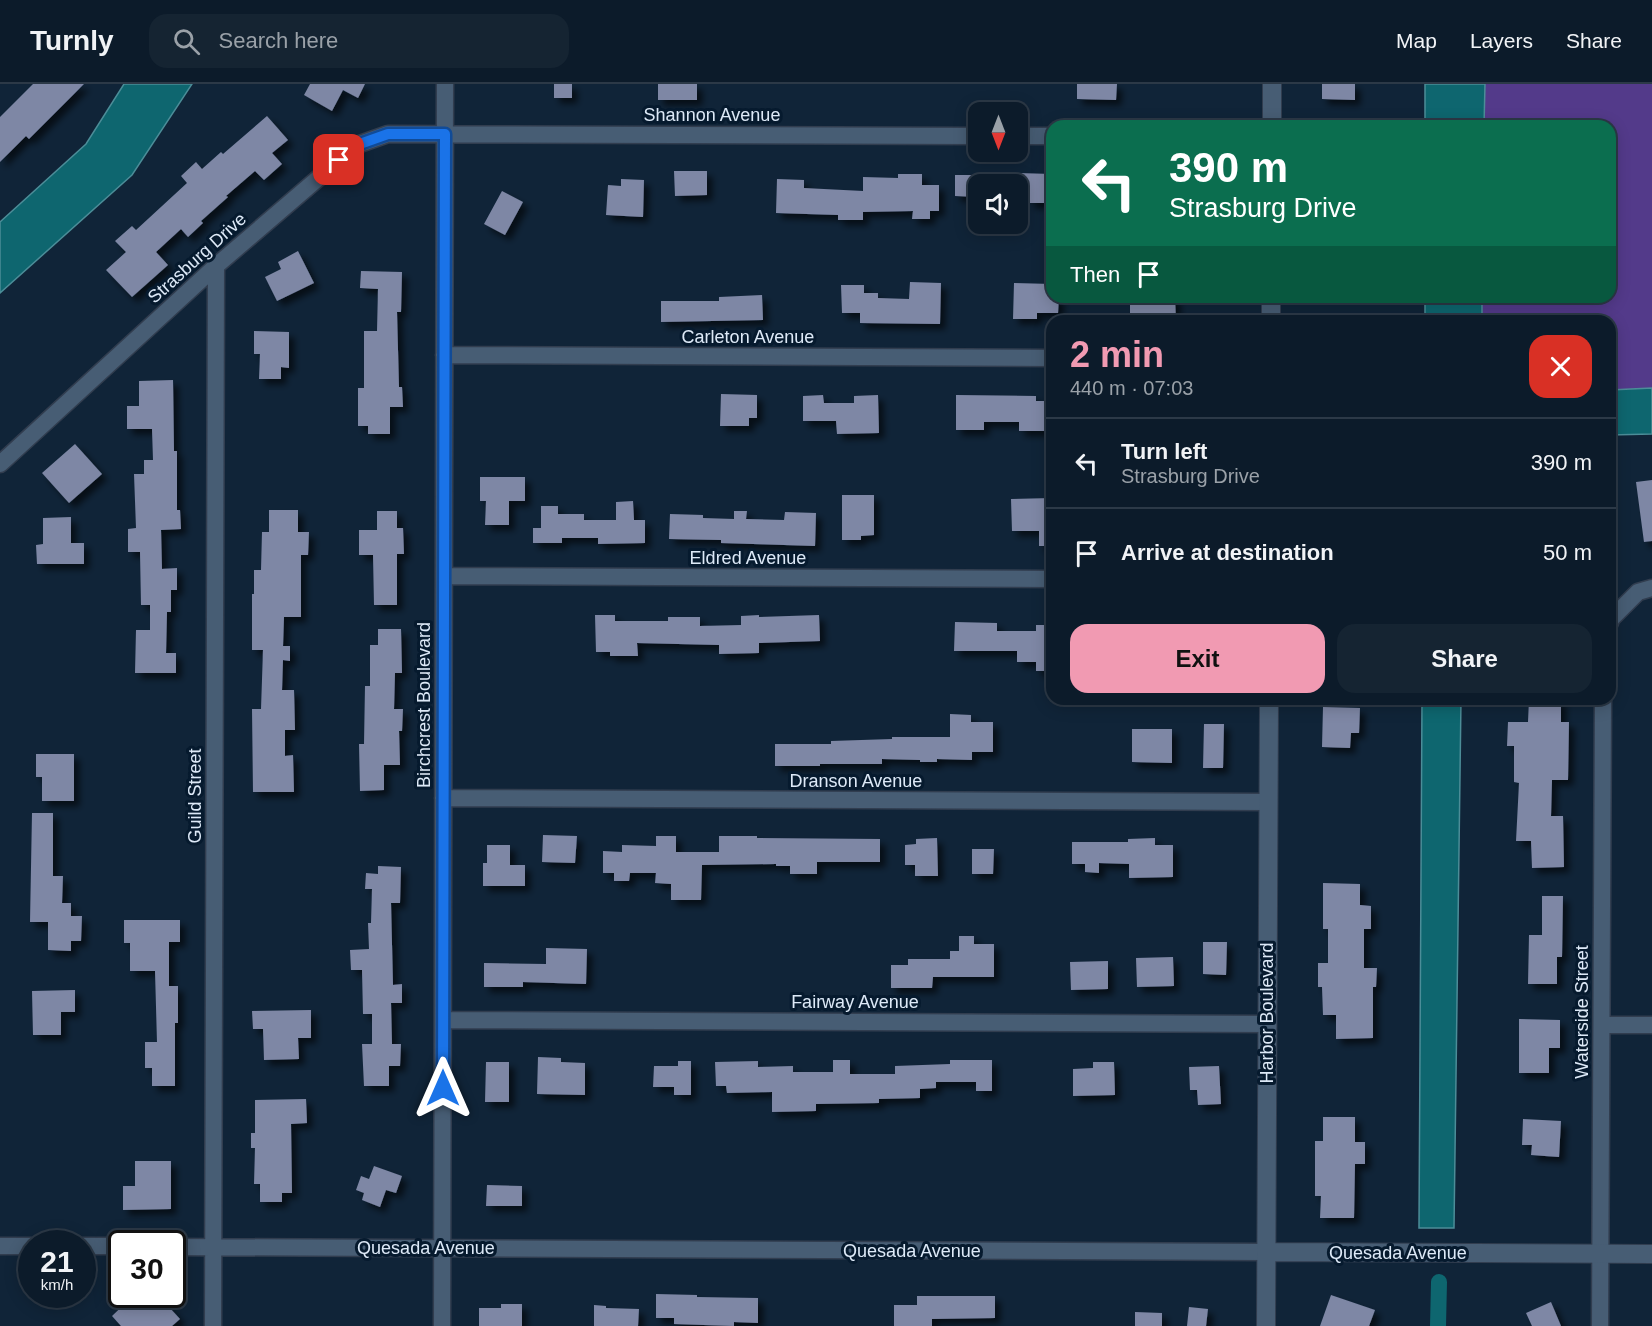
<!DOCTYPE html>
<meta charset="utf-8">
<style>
:root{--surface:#0c1b2a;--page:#152432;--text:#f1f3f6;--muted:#9aa1a8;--line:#2c3947;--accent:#f19ab2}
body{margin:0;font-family:Helvetica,sans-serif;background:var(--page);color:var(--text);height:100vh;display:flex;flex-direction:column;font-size:22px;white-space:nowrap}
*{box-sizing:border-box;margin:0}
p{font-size:20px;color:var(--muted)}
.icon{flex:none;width:33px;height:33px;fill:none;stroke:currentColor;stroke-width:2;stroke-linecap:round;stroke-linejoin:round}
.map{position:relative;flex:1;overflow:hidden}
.sheet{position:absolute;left:1046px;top:231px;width:570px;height:390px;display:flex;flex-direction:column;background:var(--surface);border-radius:18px;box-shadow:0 3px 15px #0003,0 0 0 2px var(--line)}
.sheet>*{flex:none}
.guide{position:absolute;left:1046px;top:36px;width:570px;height:183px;border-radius:18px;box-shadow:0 3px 15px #0003,0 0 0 2px var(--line);background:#0b6e4f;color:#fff;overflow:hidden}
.needle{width:39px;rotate:180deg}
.controls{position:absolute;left:968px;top:18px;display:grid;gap:12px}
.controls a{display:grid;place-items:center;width:60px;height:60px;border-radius:12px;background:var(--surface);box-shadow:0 3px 15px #0003,0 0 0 2px var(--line);font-size:30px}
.speed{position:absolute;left:18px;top:1146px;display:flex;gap:12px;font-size:30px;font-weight:700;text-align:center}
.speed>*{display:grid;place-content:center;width:78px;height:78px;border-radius:50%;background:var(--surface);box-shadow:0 3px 15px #0003,0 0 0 2px var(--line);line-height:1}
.speed small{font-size:15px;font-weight:400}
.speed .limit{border:3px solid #111;border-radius:9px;background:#fff;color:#111}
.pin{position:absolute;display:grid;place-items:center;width:51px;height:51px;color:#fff;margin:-26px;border-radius:12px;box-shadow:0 3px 9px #0006}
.me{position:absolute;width:66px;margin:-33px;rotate:0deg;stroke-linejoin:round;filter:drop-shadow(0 0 4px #0008)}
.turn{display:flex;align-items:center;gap:21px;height:126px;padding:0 24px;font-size:27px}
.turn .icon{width:78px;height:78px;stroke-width:2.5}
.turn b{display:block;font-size:42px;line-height:51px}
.then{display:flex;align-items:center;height:57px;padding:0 24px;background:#0003;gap:12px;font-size:22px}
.round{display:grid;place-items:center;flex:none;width:63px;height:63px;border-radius:18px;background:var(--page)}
.summary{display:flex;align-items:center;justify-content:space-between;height:102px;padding:0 24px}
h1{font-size:36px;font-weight:600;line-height:45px;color:var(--accent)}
.action{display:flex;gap:12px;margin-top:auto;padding:12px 24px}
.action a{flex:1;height:69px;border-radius:18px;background:var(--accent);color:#111;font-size:24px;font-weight:600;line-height:69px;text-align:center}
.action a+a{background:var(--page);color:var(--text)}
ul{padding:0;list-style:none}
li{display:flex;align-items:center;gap:18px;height:90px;padding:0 24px;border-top:2px solid var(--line)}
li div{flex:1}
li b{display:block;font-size:22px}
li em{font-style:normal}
header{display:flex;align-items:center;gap:36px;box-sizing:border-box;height:84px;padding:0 30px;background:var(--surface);border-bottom:2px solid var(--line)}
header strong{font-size:28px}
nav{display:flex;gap:33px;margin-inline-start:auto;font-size:21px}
.search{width:420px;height:54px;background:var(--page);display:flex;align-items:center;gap:15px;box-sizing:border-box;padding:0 21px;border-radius:18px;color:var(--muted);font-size:22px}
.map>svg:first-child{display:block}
.forest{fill:#533a8a}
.water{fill:#0e666f;stroke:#4c8d98;stroke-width:1.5}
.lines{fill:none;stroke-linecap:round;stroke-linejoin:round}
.canal{stroke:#0e666f;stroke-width:16}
.building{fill:#7e87a5;filter:url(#shadow)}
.street-casing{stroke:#313d4f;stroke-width:19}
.secondary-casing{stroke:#313d4f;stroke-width:20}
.street{stroke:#475d74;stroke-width:16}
.secondary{stroke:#475d74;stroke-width:18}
.route-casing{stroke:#114b97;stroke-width:15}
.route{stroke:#1a73e8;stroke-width:10}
.labels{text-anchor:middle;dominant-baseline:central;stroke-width:6;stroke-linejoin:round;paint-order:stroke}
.street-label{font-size:18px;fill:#dde9f7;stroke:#061a2e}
</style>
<header>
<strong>Turnly</strong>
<div class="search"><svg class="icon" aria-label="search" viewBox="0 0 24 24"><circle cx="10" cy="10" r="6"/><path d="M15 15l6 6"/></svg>Search here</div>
<nav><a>Map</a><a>Layers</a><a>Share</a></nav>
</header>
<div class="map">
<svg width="1652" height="1242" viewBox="0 0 1652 1242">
<defs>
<filter id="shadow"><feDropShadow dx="5.5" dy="5.5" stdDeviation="3" flood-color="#0009"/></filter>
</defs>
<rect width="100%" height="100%" fill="#102438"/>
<path class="forest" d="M 1485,0 L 1652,0 L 1652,304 L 1610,306 L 1610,237 L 1482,237 L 1482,213 L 1610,213 L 1610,42 L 1484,42 Z"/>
<path class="water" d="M 124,0 L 192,0 L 132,91 L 0,209 L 0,138 L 86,60 Z
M 1425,0 L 1485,0 L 1484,42 L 1425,42 Z
M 1425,213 L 1482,213 L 1482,237 L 1425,237 Z
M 1652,304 L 1652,350 L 1610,351 L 1610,306 Z
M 1422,615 L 1461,615 L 1454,1144 L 1419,1144 Z"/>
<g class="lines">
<path class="canal" d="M 1438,1242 L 1439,1198"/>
</g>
<path class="building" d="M 33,0 L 84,0 L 29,55 L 26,52 L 0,78 L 0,33 Z
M 310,0 L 365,0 L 358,14 L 343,6 L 332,27 L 304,11 Z
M 554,0 L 572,0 L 572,14 L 554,14 Z
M 658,0 L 697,0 L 697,16 L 658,16 Z
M 1077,0 L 1117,0 L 1116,16 L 1077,15 Z
M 1322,0 L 1355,0 L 1355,16 L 1322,15 Z
M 267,32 L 288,56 L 272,69 L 282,80 L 264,96 L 255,87 L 226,112 L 228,113 L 201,137 L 203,139 L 188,153 L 181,145 L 156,168 L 168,181 L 132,213 L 106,186 L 126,168 L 115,157 L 132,142 L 136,146 L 187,99 L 181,92 L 196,78 L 202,85 L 221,68 L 223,70 Z
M 674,87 L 707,87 L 707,111 L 675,112 Z
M 1018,89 L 1052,90 L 1052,110 L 1044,110 L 1044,119 L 1029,119 L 1029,110 L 1018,110 Z
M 898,90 L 922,90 L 922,101 L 939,101 L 939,127 L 930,127 L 930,135 L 912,135 L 913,127 L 863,128 L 863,136 L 838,136 L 838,131 L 776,129 L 777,95 L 804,96 L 804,104 L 863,107 L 863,93 L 898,94 Z
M 955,91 L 978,91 L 978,113 L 955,112 Z
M 621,95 L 644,96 L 643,133 L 606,131 L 608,101 L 621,102 Z
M 502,107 L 523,118 L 505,151 L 484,140 Z
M 298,167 L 314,199 L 277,217 L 265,193 L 281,185 L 278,178 Z
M 361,187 L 402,188 L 401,228 L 397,228 L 399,303 L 402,303 L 403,323 L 390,323 L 390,350 L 368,350 L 368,342 L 358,342 L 358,304 L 364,304 L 364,247 L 377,247 L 378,205 L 360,204 Z
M 910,198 L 941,199 L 940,240 L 860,239 L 860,229 L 842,229 L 841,201 L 864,201 L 864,209 L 878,209 L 878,214 L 909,215 Z
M 1014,199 L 1052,200 L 1052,213 L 1059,213 L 1058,229 L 1037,229 L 1037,235 L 1013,235 Z
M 762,211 L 763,236 L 661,238 L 661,217 L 719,217 L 719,213 Z
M 1142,213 L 1175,213 L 1176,237 L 1130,237 L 1130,214 Z
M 254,247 L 289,248 L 289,284 L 281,283 L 281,295 L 259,295 L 260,270 L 254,270 Z
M 173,296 L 174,367 L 177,367 L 177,426 L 180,426 L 181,445 L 161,446 L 162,485 L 177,484 L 177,506 L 171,506 L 171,528 L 167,528 L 166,569 L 176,569 L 176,589 L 135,589 L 136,546 L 150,546 L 150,521 L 141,521 L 140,468 L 128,468 L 128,445 L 136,444 L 134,390 L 144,390 L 144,376 L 153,376 L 152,345 L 127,345 L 127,322 L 139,322 L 139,297 Z
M 721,310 L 757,311 L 757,334 L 749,334 L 749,342 L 720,342 Z
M 823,311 L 824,319 L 854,319 L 854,312 L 878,311 L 879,349 L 837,350 L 836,337 L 803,337 L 803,312 Z
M 956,311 L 1036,312 L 1036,317 L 1052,317 L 1052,347 L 1019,347 L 1019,338 L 984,338 L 984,346 L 956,346 Z
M 75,360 L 102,390 L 69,419 L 42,389 Z
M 480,393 L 525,393 L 525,417 L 509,417 L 509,441 L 485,441 L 486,417 L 480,417 Z
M 1652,396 L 1652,457 L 1644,458 L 1636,398 Z
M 842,411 L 874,411 L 874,451 L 861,452 L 861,456 L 842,456 Z
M 1052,414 L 1052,462 L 1039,462 L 1039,447 L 1012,447 L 1011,415 Z
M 633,417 L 634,436 L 645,436 L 645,459 L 598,460 L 598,454 L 562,454 L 562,459 L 533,459 L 533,444 L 541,444 L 541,422 L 558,422 L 558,430 L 584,430 L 584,436 L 616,436 L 616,418 Z
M 269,426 L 298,426 L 298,448 L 309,448 L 308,471 L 301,471 L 301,533 L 284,533 L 283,562 L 290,562 L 290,577 L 283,576 L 282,606 L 294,606 L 295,646 L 285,646 L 285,672 L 293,671 L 294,708 L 253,708 L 252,625 L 261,625 L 263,566 L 252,566 L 252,510 L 254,510 L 254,486 L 261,486 L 262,448 L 269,448 Z
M 377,427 L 397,427 L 397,444 L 403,444 L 404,470 L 397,470 L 397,521 L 374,521 L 373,471 L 359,471 L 359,446 L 377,446 Z
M 734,427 L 747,427 L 746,435 L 784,436 L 785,428 L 816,429 L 815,462 L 721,459 L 721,456 L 669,455 L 670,430 L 703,431 L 703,434 L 734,435 Z
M 71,433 L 71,459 L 84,459 L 84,480 L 37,480 L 36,461 L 43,460 L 43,434 Z
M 595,531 L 615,531 L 615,537 L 668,537 L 668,533 L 700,533 L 700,542 L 741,541 L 741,532 L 759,531 L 759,533 L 819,531 L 820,557 L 759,559 L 759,569 L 719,570 L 719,561 L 637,559 L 638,572 L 610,572 L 610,568 L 596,568 Z
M 955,538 L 997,539 L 997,547 L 1036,547 L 1036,541 L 1052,541 L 1052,587 L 1036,587 L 1036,578 L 1017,578 L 1017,567 L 954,567 Z
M 378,545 L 401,545 L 402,589 L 395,589 L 394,625 L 403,625 L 402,647 L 399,647 L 400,681 L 384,681 L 384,706 L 360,707 L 359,660 L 364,660 L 365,602 L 370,602 L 370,561 L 378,561 Z
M 1529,615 L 1561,616 L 1561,638 L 1569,638 L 1568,696 L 1552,696 L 1551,732 L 1563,732 L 1564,783 L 1532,784 L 1531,757 L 1516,757 L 1519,699 L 1514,698 L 1514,662 L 1507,662 L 1508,638 L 1528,638 Z
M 1323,623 L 1360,624 L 1359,649 L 1351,649 L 1350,664 L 1322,663 Z
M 950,630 L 971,631 L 971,638 L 993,638 L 993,668 L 972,668 L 972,676 L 937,675 L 937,678 L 920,678 L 920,676 L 882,675 L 882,680 L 820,680 L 820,682 L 775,682 L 775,660 L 831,660 L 831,657 L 892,655 L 892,653 L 950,653 Z
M 1204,640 L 1224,640 L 1223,684 L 1203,684 Z
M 1132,645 L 1172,645 L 1172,679 L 1132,678 Z
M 36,670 L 74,670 L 74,717 L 42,717 L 42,693 L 36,693 Z
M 32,729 L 53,729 L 53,792 L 63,792 L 62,819 L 71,819 L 71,832 L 82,832 L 81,857 L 71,857 L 71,867 L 48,866 L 48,838 L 30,838 Z
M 543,751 L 577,752 L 575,779 L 542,778 Z
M 656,752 L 676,752 L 676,768 L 719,768 L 719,752 L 757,752 L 757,754 L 880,755 L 880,778 L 817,778 L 817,790 L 790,790 L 790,782 L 776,782 L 776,780 L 702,781 L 701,816 L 671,816 L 671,800 L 655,799 L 656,789 L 630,789 L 629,797 L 614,797 L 614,789 L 603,789 L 603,767 L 622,768 L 622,761 L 656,762 Z
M 937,754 L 938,792 L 915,792 L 915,781 L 905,781 L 905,761 L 916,760 L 916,755 Z
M 1155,754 L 1155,761 L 1173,761 L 1173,793 L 1129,794 L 1129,780 L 1099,779 L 1099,789 L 1085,788 L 1085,780 L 1072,780 L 1072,758 L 1128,758 L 1128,755 Z
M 487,761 L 510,761 L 510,781 L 525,781 L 525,802 L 483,802 L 483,779 L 487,779 Z
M 972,765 L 994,765 L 993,790 L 972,790 Z
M 378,782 L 401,783 L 400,819 L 391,819 L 393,901 L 402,900 L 402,919 L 391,919 L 392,960 L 401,960 L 400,982 L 389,982 L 389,1002 L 364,1002 L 362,960 L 372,960 L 372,930 L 363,930 L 362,886 L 351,886 L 350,866 L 369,865 L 368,839 L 371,839 L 372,805 L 365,805 L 366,789 L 378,790 Z
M 1323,799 L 1360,800 L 1360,821 L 1371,822 L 1371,845 L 1364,845 L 1364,884 L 1377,884 L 1376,903 L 1373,903 L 1373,954 L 1336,955 L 1336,931 L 1323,931 L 1322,903 L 1318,903 L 1318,879 L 1328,879 L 1328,845 L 1323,845 Z
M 1542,812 L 1563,812 L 1562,873 L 1557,873 L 1557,900 L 1528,900 L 1529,851 L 1542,851 Z
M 124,836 L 180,836 L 180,858 L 169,858 L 169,902 L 178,902 L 178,939 L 175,939 L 175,1002 L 152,1002 L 152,984 L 145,984 L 145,958 L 157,958 L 155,887 L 130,887 L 130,859 L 124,859 Z
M 959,852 L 974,852 L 974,860 L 994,860 L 994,893 L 933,893 L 932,904 L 891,904 L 891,881 L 908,881 L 908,875 L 950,875 L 950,867 L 959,867 Z
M 1203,858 L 1227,858 L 1226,891 L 1203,890 Z
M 546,864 L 587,865 L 586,900 L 523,898 L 523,903 L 484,903 L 484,879 L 546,880 Z
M 1173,873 L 1174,902 L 1137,903 L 1136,874 Z
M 1108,877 L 1108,905 L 1071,906 L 1070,878 Z
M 75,906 L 75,928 L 61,928 L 61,951 L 33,951 L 32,907 Z
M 311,926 L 311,954 L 298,954 L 299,975 L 264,976 L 263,945 L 253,945 L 252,927 Z
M 1519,935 L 1560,936 L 1560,964 L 1549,964 L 1549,989 L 1519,989 Z
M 538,973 L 561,974 L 561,978 L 585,979 L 585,1011 L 537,1010 Z
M 833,976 L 850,976 L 850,990 L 895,990 L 895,982 L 950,980 L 950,976 L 992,976 L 992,1007 L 976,1007 L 976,998 L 936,998 L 936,1004 L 920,1005 L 920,1014 L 879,1015 L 879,1019 L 816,1020 L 816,1027 L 772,1028 L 772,1008 L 727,1009 L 726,1002 L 716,1002 L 715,978 L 758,977 L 758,983 L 793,982 L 793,988 L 833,988 Z
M 678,977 L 691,977 L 691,1011 L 674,1011 L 674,1003 L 653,1003 L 654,982 L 678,982 Z
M 486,978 L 509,978 L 509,1018 L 485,1018 Z
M 1093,978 L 1114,978 L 1115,1011 L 1073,1012 L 1073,985 L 1093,984 Z
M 1219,982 L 1221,1020 L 1198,1021 L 1197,1006 L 1190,1006 L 1189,983 Z
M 306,1015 L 307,1039 L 291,1040 L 292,1109 L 282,1109 L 282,1118 L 260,1118 L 260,1100 L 254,1100 L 255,1064 L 251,1064 L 251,1049 L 255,1049 L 255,1016 Z
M 1323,1033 L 1355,1033 L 1355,1058 L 1365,1058 L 1365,1080 L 1355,1080 L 1354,1134 L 1320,1134 L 1321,1112 L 1315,1112 L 1315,1057 L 1323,1057 Z
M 1523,1035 L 1561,1037 L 1559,1073 L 1531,1071 L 1532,1061 L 1522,1061 Z
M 135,1077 L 171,1077 L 171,1125 L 123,1126 L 123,1102 L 135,1102 Z
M 374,1082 L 402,1092 L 396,1109 L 386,1106 L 380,1123 L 362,1116 L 364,1109 L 356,1106 L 361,1092 L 369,1095 Z
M 487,1101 L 522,1102 L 522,1122 L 486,1122 Z
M 135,1210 L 157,1210 L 180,1235 L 172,1242 L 121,1242 L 112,1232 Z
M 656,1210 L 697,1211 L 697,1213 L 758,1214 L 758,1239 L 734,1238 L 734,1242 L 674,1240 L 674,1234 L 656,1234 Z
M 1331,1211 L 1375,1226 L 1369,1242 L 1320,1242 Z
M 917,1212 L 995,1212 L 995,1234 L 932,1235 L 932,1242 L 894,1242 L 894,1221 L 917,1221 Z
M 1551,1218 L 1561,1242 L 1532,1242 L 1526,1229 Z
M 501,1220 L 522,1220 L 522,1242 L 479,1242 L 479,1224 L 501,1224 Z
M 594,1221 L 606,1222 L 606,1224 L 639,1225 L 638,1242 L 594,1242 Z
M 1189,1223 L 1208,1225 L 1206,1242 L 1187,1242 Z
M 1135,1228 L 1162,1229 L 1162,1242 L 1135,1242 Z"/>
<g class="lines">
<defs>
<path id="street" d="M 1017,52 L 1052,52
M 444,271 L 1052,274
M 0,380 L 216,182 L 357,61 L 388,50 L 978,52
M 444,492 L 1052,495
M 1610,539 L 1611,535 L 1638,508 L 1652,504
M 443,714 L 1268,718
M 443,936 L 1267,940
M 1602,941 L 1652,941
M 0,1162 L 32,1162
M 82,1162 L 122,1162
M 172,1163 L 1266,1168
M 213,1242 L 216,182
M 442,1242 L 445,0
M 1600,1242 L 1603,615"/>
<path id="secondary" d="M 1272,42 L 1272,0
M 1271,237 L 1271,213
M 1266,1168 L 1652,1170
M 1266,1242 L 1269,615"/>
</defs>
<use href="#street" class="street-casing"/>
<use href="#secondary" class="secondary-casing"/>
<use href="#street" class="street"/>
<use href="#secondary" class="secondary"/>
</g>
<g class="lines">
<defs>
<path id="route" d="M 339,76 L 357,61 L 388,50 L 445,50 L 443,1004"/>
</defs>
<use href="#route" class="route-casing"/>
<use href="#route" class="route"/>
</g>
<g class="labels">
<g class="street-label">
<text x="712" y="31">Shannon Avenue</text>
<text transform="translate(197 174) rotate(-42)">Strasburg Drive</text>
<text x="748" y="253">Carleton Avenue</text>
<text x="748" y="474">Eldred Avenue</text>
<text transform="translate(424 621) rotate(-90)">Birchcrest Boulevard</text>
<text x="856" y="697">Dranson Avenue</text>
<text transform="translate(195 712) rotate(-90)">Guild Street</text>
<text x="855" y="918">Fairway Avenue</text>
<text transform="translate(1582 928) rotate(-90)">Waterside Street</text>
<text transform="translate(1267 929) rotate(-90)">Harbor Boulevard</text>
<text x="426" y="1164">Quesada Avenue</text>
<text x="912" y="1167">Quesada Avenue</text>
<text x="1398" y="1169">Quesada Avenue</text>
</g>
</g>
</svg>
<div class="controls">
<a><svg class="needle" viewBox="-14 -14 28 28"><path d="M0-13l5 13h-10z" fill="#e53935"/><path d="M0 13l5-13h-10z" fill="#9aa1a8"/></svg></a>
<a><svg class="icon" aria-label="sound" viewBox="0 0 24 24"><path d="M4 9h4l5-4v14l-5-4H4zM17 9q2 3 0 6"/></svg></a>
</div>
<div class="speed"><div>21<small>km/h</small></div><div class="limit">30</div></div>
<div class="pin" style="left:339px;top:76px;background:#d93025"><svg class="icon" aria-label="arrive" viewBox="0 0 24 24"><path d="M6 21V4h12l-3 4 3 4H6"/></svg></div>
<svg class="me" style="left:443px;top:1004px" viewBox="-20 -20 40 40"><path d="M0-17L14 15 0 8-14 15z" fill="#1a73e8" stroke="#fff" stroke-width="4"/></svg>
<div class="guide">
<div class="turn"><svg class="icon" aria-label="left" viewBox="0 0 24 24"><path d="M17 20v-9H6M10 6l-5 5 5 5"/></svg><div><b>390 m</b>Strasburg Drive</div></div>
<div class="then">Then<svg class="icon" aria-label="arrive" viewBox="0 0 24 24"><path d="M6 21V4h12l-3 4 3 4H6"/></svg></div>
</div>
<section class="sheet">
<div class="summary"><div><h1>2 min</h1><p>440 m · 07:03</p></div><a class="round" style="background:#d93025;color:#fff"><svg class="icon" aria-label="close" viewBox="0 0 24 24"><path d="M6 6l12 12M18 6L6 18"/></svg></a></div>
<ul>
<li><svg class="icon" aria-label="left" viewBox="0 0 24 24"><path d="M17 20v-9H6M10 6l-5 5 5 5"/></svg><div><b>Turn left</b><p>Strasburg Drive</p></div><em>390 m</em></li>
<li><svg class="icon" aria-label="arrive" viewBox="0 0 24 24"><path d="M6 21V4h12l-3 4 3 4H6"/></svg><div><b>Arrive at destination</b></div><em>50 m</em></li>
</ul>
<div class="action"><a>Exit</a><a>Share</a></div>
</section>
</div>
